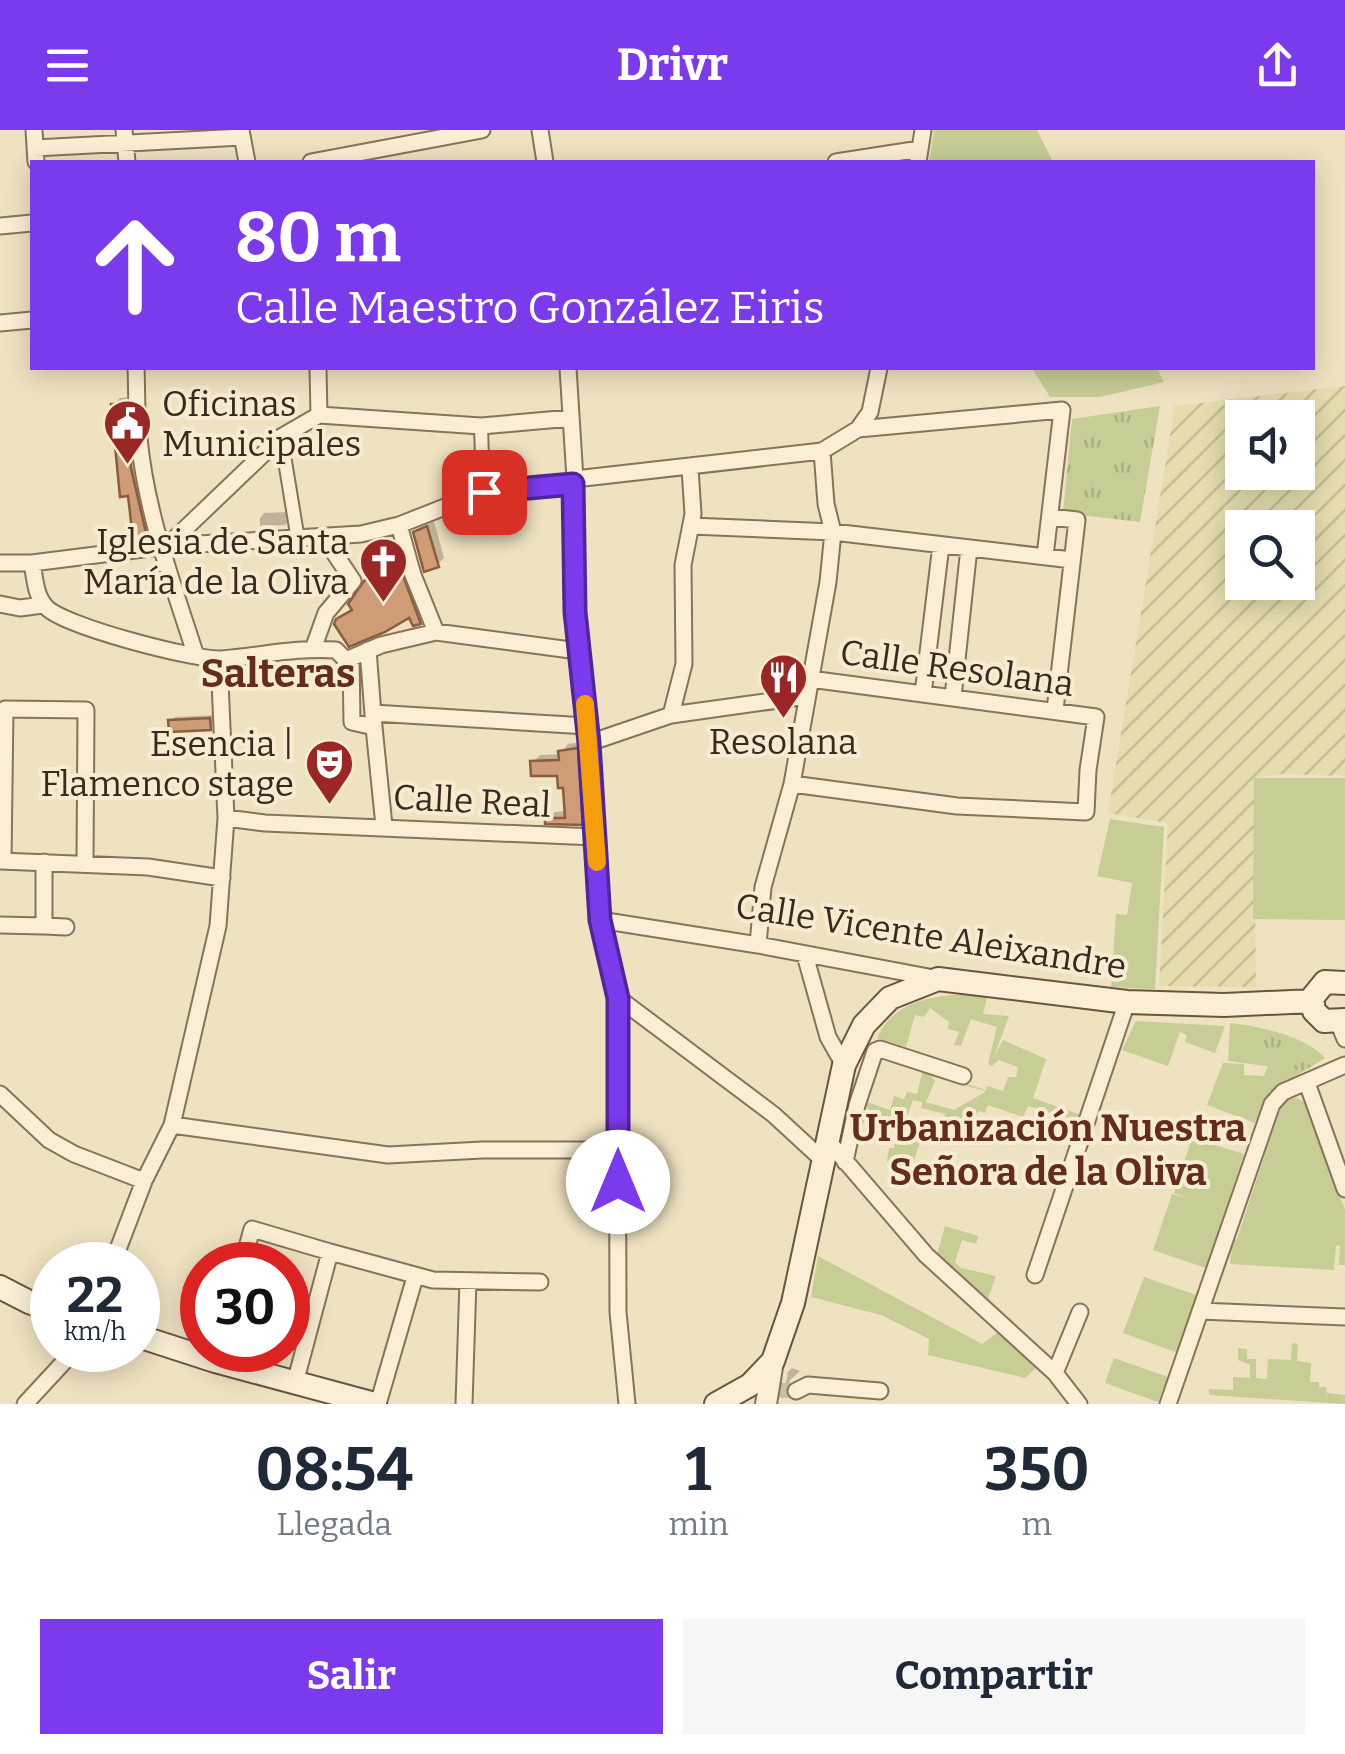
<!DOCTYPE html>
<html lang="es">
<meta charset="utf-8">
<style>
:root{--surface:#fff;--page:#f6f6f7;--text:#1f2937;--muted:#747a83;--accent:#7c3aed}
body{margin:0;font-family:Bitter,serif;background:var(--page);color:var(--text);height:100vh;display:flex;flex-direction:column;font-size:38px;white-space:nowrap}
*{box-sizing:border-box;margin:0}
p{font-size:32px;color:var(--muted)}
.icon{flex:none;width:55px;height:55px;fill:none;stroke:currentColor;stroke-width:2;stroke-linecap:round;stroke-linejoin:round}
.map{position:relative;height:1274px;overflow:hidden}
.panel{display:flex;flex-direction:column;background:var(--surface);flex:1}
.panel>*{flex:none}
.top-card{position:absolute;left:30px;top:30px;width:1285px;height:210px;border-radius:0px;box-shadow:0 5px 25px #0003;background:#7c3aed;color:#fff;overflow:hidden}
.tools{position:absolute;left:1225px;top:270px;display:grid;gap:20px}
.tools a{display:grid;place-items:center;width:90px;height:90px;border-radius:0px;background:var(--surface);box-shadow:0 5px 25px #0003;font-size:50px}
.speed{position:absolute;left:30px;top:1112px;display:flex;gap:20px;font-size:50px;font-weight:700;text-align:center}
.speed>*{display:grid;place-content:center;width:130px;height:130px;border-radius:50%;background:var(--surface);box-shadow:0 5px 25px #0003;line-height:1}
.speed small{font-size:25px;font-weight:400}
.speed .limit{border:15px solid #d22;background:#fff;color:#111}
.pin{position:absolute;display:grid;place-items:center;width:85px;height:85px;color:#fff;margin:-42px;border-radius:20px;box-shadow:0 5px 15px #0006}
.me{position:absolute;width:110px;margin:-55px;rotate:0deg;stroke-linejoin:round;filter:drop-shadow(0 0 8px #0008)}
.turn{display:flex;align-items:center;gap:35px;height:210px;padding:0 40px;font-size:45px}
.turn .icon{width:130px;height:130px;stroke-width:2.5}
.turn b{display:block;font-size:70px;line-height:85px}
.eta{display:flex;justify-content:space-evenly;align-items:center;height:170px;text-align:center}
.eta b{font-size:60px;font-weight:700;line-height:70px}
.button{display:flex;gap:20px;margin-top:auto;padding:20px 40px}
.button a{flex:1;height:115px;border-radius:0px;background:var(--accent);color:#fff;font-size:40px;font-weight:700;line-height:115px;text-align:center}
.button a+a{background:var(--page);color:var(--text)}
header{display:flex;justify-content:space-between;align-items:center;height:130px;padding:0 40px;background:var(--accent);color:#fff;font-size:45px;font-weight:700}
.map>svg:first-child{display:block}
.farmland{fill:url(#farmland-furrows);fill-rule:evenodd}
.green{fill:#c6cd95;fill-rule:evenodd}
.park{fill:url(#park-tufts)}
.shadow{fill:#0003}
.building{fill:#ce9c76;stroke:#895d3d;stroke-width:2.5}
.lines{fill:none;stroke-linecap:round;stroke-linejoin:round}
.minor-tunnel{stroke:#cabda0;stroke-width:15;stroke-dasharray:15 8;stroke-linecap:butt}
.pedestrian-casing{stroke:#897358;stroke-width:16}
.minor-casing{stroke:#897358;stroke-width:19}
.tertiary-casing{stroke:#897358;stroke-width:24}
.secondary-casing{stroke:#6b543b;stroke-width:26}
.pedestrian{stroke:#faefd5;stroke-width:12}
.minor{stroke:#faefd5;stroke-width:15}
.tertiary{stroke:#faefd5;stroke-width:20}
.secondary{stroke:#faefd5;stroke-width:22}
.route-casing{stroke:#51269a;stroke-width:25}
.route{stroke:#7c3aed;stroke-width:18}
.slow{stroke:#f59e0b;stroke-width:18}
.labels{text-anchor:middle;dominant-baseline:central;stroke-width:8;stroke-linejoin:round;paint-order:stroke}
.poi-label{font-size:35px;fill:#382b1d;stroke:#f6ecd1;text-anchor:end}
.street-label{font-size:35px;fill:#382b1d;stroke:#f6ecd1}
.neighbourhood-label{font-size:38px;font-weight:bold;fill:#662c1b;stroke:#f6ecd1}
.quarter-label{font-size:40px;font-weight:bold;fill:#662c1b;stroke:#f6ecd1}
</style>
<header><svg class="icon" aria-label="menu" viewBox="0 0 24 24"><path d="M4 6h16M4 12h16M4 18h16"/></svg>Drivr<svg class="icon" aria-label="share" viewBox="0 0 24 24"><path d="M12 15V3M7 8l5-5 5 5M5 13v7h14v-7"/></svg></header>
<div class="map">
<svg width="1345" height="1274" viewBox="0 0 1345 1274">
<defs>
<pattern id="farmland-furrows" width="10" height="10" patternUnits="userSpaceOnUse" patternTransform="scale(2.5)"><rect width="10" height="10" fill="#e5ddae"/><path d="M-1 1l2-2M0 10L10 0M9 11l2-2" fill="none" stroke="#c5be95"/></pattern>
<pattern id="park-tufts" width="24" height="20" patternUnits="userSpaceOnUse" patternTransform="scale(2.5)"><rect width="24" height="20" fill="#c6cd95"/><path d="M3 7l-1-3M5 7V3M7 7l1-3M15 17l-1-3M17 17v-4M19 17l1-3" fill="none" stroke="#abb080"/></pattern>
</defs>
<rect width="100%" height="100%" fill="#efe2c1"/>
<path class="farmland" d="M 1345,256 L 1345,646 L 1283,644 L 1254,648 L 1256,857 L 1159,856 L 1168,693 L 1108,683 L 1175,276 ZM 1242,288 L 1298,288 L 1298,342 L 1242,342 ZM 1242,398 L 1298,398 L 1298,452 L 1242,452 Z"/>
<path class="green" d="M 934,0 L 1037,0 L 1053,32 L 929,32 Z
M 1032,238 L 1157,238 L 1164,252 L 1100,267 L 1050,267 Z
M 1254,648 L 1345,648 L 1345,790 L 1253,789 Z
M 1110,689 L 1164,697 L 1155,859 L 1111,857 L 1116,784 L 1127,785 L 1132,753 L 1097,746 Z
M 966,864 L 987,868 L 983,884 L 1009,886 L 994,927 L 1003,910 L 1046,929 L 1033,968 L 1081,985 L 1078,991 L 1028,976 L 1023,987 L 988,975 L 985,983 L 979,981 L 971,992 L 969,988 L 965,991 L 954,989 L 952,998 L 942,995 L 945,984 L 921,978 L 922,972 L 913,970 L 907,986 L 927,992 L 907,1051 L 887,1031 L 889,1018 L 894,1018 L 897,1000 L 881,995 L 873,982 L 863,975 L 864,971 L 890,980 L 894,966 L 904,969 L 907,962 L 917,964 L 923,940 L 986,960 L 987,956 L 1003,961 L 1008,947 L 1016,947 L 1018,937 L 999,930 L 992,936 L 988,934 L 997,897 L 971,889 L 961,916 L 954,915 L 959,902 L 948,899 L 949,892 L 930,878 L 924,887 L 915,885 L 906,917 L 877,908 C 893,872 930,866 966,864 ZM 931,946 L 985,961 L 985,962 L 954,980 L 926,972 L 935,951 Z
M 1136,891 L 1225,896 L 1215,923 L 1185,912 L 1187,905 L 1180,902 L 1168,936 L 1122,920 Z
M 1223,933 L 1244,934 L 1244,945 L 1264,946 L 1268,936 L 1304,941 L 1265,967 L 1255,993 L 1207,975 Z
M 1297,968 L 1305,973 L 1345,1080 L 1345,1135 L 1339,1135 L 1340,1116 L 1336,1115 L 1334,1140 L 1230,1134 L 1232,1110 L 1237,1109 L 1281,976 L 1287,970 Z
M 1192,1008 L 1244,1024 L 1206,1138 L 1153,1120 L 1172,1064 L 1187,1068 L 1174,1063 Z
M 945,1096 L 978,1106 L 976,1114 L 962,1110 L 955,1132 L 961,1138 L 996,1146 L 988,1169 L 937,1125 Z
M 818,1126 L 982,1214 L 1001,1200 L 1036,1238 L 1025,1248 L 928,1225 L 929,1209 L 881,1185 L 811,1167 Z
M 1144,1147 L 1199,1166 L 1178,1223 L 1123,1203 Z
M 1292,1213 L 1298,1214 L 1297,1231 L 1311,1233 L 1310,1252 L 1319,1252 L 1319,1257 L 1326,1257 L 1327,1263 L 1345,1265 L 1345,1274 L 1209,1265 L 1209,1259 L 1233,1260 L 1233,1247 L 1250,1248 L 1250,1235 L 1238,1230 L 1238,1218 L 1247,1219 L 1247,1229 L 1256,1229 L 1256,1248 L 1267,1249 L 1268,1229 L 1291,1230 Z
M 1114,1228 L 1168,1247 L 1158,1272 L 1105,1253 Z"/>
<path class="park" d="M 1160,276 L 1140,392 L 1063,383 L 1072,289 Z
M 1230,893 C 1259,896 1306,906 1325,928 L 1304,941 L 1228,931 Z"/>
<path class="shadow" d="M 132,267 L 153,398 L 146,405 L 113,275 L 120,268 Z
M 287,382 L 289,391 L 285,395 L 260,396 L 260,388 L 264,383 Z
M 434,391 L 444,428 L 437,435 L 415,402 Z
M 408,425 L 429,482 L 419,492 L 410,485 L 338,490 L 353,477 L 366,453 L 377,442 Z
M 214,585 L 214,594 L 210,598 L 171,591 L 175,587 Z
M 584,612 L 589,686 L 582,693 L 548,689 L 555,682 L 567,681 L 565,656 L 559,644 L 533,632 L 540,625 L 561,624 L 568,614 Z
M 792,1238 L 800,1241 L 790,1250 L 789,1259 L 784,1263 L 788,1242 Z"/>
<path class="building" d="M 111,274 L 126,274 L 131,338 L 147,407 L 133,409 L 128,366 L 120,367 Z
M 427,396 L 439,437 L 424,442 L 413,402 Z
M 398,432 L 421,494 L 413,496 L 409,488 L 385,502 L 349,517 L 334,494 L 336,489 L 352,480 L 348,474 L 364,451 Z
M 210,588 L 211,600 L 169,602 L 168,590 Z
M 578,618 L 583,695 L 545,694 L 545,688 L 565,688 L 563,658 L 558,658 L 557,646 L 531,646 L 530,631 L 559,630 L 558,621 Z"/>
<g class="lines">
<path class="minor-tunnel" d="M 779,1260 L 796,1261"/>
<defs>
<path id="pedestrian" d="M 481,296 L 483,362
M 281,307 L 298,410"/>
<path id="minor" d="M 34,0 L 36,32
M 124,0 L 127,32
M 241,0 L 247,32
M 540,0 L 545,32
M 35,18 L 242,7
M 311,32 L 482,0
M 836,32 L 920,19
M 918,32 L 923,0
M 0,96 L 32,93
M 0,193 L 32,190
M 136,238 C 137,261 136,284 139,308 C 146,383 173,454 196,526
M 318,238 L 319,285
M 568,238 L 575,349 L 571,359 L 575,482 L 589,613 L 600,790 L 617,867 L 618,1182 L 627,1274
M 858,299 L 1062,280 L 1045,426
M 575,349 L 822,321 L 858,299 L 870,282 L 879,238
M 1050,387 L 1077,390 L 1055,580
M 399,395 L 413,445 L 436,502
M 691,396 L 833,402 L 1072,430
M 167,416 L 281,307 L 319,285 L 481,296 L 571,288
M 0,433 L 32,433 L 167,416 L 361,404 L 399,395 L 483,362 L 573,354
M 32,433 C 35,448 35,465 46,477 C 63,496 194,530 221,529 C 260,526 297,517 336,520 L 346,530 L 351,528
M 0,474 L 20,478 L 43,475
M 313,519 L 326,483 L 353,451 L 325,409
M 351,528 L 381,515 L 436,502 L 578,521
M 351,528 L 352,592 L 374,597 L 368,520
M 923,564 L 941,415
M 953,567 L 969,418
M 373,583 L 587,596
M 671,585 L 684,534 L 683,435 L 693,384 L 690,338
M 374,597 L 384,696
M 589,613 L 671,585 L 807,566
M 792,654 L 957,676 L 1086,682 L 1088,640 L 1096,587 L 810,549
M 226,688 L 265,693 L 595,707
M 0,731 L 148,737 L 222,748
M 3,731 L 5,579 L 86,580 L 85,733
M 600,790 L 758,815 L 934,848
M 0,795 L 44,796 L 44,732
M 44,796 L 66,797
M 758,815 L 763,757 L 792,654 L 828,452 L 833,402 L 826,374 L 822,321
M 805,825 L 828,907 L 844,935
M 617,867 L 774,985 L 825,1032
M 1338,892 L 1345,909
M 1307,953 L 1345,1059
M 0,964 L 49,1010 L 74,1024 L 144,1051
M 172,995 L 388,1025 L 482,1020 L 618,1020
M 829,1012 L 926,1125 L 1055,1243 L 1079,1274
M 845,1032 L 857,975 L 875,921 L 880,919 L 963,946
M 330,1122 L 433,1150 L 540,1152
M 112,1135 L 144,1051 L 172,995 L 218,796 L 226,688 L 219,529
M 242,1135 L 252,1099 L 330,1122 L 295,1253
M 1035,1145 L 1127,872
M 1200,1181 L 1345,1187
M 1055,1243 L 1080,1182
M 796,1261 L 808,1255 L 880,1261
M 25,1274 L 75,1220
M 378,1274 L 415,1147
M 464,1274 L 468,1151
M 1168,1274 L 1272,974 L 1283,962 L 1345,935"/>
<path id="tertiary" d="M 766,1274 L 773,1231"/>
<path id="secondary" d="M 1345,853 L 1325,852 L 1312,868 L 1314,881 L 1324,891 L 1345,890
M 0,1157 L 29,1172 L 52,1180
M 138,1206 L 215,1231 L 375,1274
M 716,1274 L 750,1255 L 773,1231 L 793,1173 L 844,935 L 864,895 L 890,868 L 938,849 L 1127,872 L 1224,875 L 1312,871"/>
</defs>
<use href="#pedestrian" class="pedestrian-casing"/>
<use href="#minor" class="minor-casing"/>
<use href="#tertiary" class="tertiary-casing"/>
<use href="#secondary" class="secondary-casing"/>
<use href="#pedestrian" class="pedestrian"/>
<use href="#minor" class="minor"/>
<use href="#tertiary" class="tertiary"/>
<use href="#secondary" class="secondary"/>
</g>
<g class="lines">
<defs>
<path id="route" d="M 484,362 L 573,354 L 575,482 L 589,613 L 600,790 L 618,868 L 618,1052"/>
</defs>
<use href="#route" class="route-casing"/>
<use href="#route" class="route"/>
<path class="slow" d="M 585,574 L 597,732"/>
</g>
<defs>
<symbol id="civic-pin" viewBox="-11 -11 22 30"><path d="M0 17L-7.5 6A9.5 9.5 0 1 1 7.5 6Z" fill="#9a2726" stroke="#f6ecd1"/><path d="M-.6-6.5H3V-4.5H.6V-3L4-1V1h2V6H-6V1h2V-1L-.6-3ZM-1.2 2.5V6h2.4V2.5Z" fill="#fff"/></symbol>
<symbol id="church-pin" viewBox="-11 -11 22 30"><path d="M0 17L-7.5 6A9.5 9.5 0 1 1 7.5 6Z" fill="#9a2726" stroke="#f6ecd1"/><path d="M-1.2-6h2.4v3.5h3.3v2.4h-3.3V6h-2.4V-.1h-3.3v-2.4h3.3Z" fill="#fff"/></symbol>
<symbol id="restaurant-pin" viewBox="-11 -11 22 30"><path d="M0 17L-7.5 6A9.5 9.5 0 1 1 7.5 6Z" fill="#9a2726" stroke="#f6ecd1"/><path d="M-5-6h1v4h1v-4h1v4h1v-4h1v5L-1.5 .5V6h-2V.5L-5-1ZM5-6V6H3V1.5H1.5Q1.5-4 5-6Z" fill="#fff"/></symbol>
<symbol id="theatre-pin" viewBox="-11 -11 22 30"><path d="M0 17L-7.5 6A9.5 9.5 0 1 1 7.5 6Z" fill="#9a2726" stroke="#f6ecd1"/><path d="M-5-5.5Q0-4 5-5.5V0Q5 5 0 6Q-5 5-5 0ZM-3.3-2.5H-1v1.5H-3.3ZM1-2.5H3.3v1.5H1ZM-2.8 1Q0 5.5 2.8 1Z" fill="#fff"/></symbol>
</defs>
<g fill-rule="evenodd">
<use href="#civic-pin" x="100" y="266" width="55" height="75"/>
<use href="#church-pin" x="356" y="404" width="55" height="75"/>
<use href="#restaurant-pin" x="756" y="520" width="55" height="75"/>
<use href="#theatre-pin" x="302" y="606" width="55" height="75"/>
</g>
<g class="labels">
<g class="poi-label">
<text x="162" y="274" text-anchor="start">Oficinas<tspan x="162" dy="40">Municipales</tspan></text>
<text x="349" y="412">Iglesia de Santa<tspan x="349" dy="40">María de la Oliva</tspan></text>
<text x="783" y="612" text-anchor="middle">Resolana</text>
<text x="294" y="614">Esencia |<tspan x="294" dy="40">Flamenco stage</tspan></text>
</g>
<g class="street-label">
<text transform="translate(957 538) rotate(8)">Calle Resolana</text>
<text transform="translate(472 671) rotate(3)">Calle Real</text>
<text transform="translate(931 806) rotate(9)">Calle Vicente Aleixandre</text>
</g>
<g class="neighbourhood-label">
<text x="1048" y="998">Urbanización Nuestra<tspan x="1048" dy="44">Señora de la Oliva</tspan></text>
</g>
<g class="quarter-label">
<text x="278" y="544">Salteras</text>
</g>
</g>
</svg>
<div class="tools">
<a><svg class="icon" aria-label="sound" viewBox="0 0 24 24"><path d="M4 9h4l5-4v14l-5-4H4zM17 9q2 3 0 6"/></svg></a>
<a><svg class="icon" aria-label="search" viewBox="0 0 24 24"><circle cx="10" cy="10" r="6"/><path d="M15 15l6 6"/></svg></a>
</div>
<div class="speed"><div>22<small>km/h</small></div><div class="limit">30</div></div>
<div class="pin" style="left:484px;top:362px;background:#d93025"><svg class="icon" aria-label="arrive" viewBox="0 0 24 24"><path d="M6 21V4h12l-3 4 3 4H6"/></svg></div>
<svg class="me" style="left:618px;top:1052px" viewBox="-20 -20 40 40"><circle r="19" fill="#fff"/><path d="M0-13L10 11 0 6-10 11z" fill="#7c3aed"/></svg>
<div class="top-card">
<div class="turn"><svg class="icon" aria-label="ahead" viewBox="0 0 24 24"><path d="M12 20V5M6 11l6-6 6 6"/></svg><div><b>80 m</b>Calle Maestro González Eiris</div></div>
</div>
</div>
<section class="panel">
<div class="eta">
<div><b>08:54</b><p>Llegada</p></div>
<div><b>1</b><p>min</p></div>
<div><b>350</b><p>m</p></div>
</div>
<div class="button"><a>Salir</a><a>Compartir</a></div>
</section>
